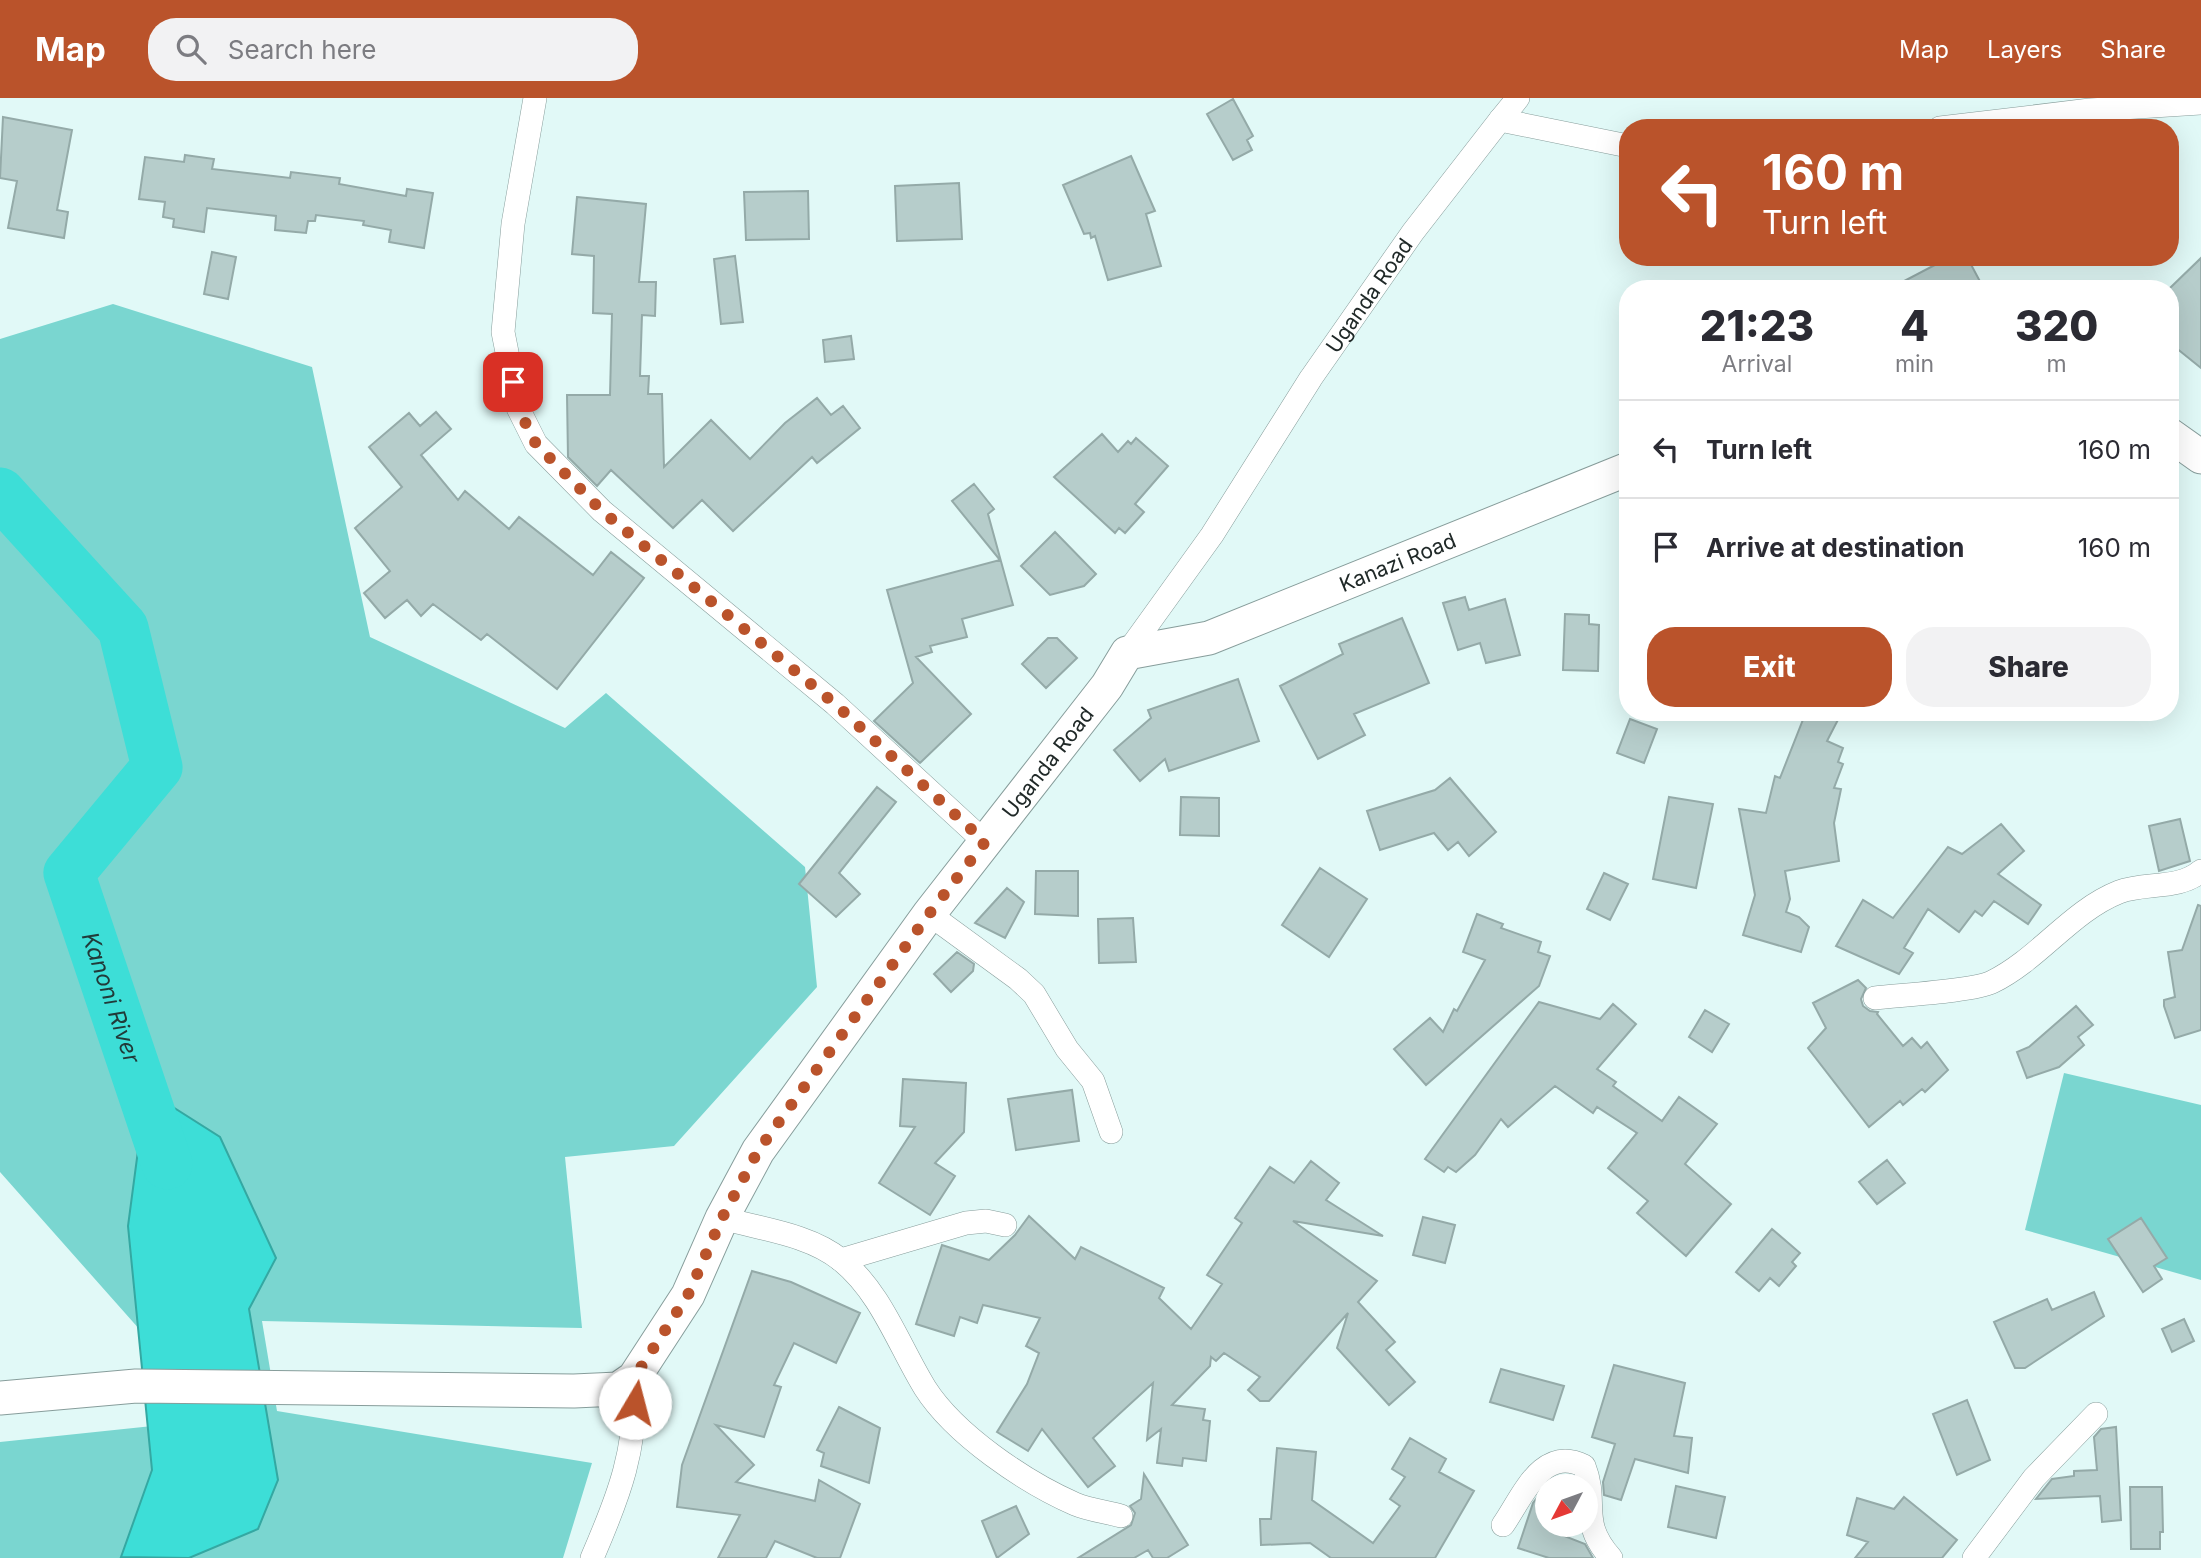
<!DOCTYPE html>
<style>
:root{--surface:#fff;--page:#f2f2f3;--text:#2b2b33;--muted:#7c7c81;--line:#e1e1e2;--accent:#ba532b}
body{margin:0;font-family:Inter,sans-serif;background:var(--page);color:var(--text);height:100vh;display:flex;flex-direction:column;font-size:26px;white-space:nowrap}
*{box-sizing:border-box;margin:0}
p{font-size:23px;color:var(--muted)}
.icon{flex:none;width:38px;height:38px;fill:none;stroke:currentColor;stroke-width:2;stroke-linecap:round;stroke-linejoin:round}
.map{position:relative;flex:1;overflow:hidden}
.sheet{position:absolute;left:1619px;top:182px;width:560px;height:441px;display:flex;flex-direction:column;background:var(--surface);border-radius:28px;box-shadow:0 7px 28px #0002}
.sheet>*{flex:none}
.top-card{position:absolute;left:1619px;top:21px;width:560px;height:147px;border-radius:28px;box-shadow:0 7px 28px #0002;background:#ba532b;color:#fff;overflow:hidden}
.needle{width:46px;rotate:229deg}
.fabs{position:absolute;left:1535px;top:1376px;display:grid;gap:14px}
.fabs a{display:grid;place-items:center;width:63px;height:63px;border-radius:50%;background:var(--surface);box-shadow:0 7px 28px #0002;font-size:35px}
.pin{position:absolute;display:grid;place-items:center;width:60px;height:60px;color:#fff;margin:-30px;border-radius:14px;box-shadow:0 4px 10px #0006}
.me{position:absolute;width:77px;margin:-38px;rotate:8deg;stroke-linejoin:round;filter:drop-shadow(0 0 5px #0008)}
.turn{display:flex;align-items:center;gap:24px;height:147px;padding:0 28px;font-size:32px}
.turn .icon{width:91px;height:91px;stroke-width:2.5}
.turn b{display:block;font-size:49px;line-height:60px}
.eta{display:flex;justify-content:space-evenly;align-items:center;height:119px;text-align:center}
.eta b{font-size:42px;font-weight:800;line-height:49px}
.cta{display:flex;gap:14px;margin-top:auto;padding:14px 28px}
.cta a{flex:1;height:80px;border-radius:28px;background:var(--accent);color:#fff;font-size:28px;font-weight:800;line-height:80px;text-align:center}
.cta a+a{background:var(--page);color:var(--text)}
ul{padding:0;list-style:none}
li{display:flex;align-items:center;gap:21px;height:98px;padding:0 28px;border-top:2px solid var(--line)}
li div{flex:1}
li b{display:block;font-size:26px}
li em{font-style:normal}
header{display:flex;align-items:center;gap:42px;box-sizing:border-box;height:98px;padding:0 35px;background:var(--accent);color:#fff}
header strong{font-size:33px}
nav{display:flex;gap:38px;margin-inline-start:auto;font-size:24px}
.search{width:490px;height:63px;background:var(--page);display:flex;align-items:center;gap:18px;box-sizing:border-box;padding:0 24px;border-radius:28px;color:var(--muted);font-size:26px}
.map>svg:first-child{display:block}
.green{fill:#7ad6d0}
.water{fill:#3dded7;stroke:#34a8a2;stroke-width:2}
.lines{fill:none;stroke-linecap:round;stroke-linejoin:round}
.river{stroke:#3dded7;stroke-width:51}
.building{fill:#b6cdcb;stroke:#94aaa8;stroke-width:2}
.minor-casing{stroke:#879d9b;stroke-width:24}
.secondary-casing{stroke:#879d9b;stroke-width:35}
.minor{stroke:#fff;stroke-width:23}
.secondary{stroke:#fff;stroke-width:33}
.route{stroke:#ba532b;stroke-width:12;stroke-dasharray:0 21.6}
.labels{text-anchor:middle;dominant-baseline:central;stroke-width:5;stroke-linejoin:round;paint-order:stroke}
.street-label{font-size:21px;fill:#202928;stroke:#fff}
.water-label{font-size:23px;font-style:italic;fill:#213a39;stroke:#fff}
</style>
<header>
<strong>Map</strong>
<div class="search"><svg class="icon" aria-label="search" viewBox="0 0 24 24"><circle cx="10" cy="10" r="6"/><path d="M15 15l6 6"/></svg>Search here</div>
<nav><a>Map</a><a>Layers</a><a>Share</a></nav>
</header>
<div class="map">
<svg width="2201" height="1460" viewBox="0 0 2201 1460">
<rect width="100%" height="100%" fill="#e1f9f7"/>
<path class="green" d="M 113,206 L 312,269 L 370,539 L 565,630 L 606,595 L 805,769 L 817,889 L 674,1048 L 565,1059 L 582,1230 L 262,1223 L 277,1313 L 592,1365 L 563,1460 L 0,1460 L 0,1344 L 162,1327 L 164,1259 L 0,1074 L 0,241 Z
M 2064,975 L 2201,1007 L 2201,1182 L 2025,1132 Z"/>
<path class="water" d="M 146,992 L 220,1039 L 276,1160 L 249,1211 L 278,1382 L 258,1431 L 189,1460 L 121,1459 L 152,1372 L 128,1128 Z"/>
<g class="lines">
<path class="river" id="s1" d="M 0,395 L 123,530 L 157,669 L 69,775 L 167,1066"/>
</g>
<path class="building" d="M 1233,1 L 1253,38 L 1247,42 L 1252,52 L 1233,62 L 1207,16 Z
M 3,19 L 72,32 L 57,112 L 68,114 L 64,140 L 8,130 L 17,83 L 0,80 Z
M 185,57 L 214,61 L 212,71 L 290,80 L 291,74 L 340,80 L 339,86 L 406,98 L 407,91 L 433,95 L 424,150 L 389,144 L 391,132 L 363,127 L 364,123 L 316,117 L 315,123 L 308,123 L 306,135 L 275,132 L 276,118 L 207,110 L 204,134 L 173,129 L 174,121 L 163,119 L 165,104 L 139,101 L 145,59 L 184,64 Z
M 1131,58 L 1155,113 L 1146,116 L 1161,168 L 1108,182 L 1095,138 L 1091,140 L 1090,135 L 1084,136 L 1063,87 Z
M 959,85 L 962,141 L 897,143 L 895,88 Z
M 808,93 L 809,141 L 746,142 L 744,94 Z
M 577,99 L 646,106 L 639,184 L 656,184 L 655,218 L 642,217 L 640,278 L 649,278 L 648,296 L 662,296 L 664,369 L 711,322 L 750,361 L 785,325 L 817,300 L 831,317 L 843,308 L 860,330 L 817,365 L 812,359 L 733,433 L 702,402 L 673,430 L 611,372 L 597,388 L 568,359 L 567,297 L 610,297 L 612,216 L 593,215 L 594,158 L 572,156 Z
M 212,154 L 236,159 L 228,201 L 204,196 Z
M 735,158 L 743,224 L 721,226 L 714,161 Z
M 1950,159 L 1967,159 L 1984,191 L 1889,191 Z
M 2201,160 L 2201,270 L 2170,245 L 2170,190 Z
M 851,238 L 854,261 L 825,264 L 823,242 Z
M 436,314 L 451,331 L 421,357 L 458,402 L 465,393 L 509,431 L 519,419 L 593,477 L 611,454 L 644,480 L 557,591 L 487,536 L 481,542 L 433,506 L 421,518 L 407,502 L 385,520 L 364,495 L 390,473 L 355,430 L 402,389 L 369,349 L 409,315 L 420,328 Z
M 1102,336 L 1118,354 L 1128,343 L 1131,346 L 1136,340 L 1168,368 L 1135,406 L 1144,414 L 1125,435 L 1119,430 L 1115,435 L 1054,379 Z
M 974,386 L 994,411 L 988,416 L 1013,507 L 962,521 L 967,539 L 930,548 L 932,554 L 916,559 L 971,616 L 920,665 L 874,623 L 913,585 L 887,492 L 1000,462 L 952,403 Z
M 1055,434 L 1096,476 L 1084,488 L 1050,497 L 1021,468 Z
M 1465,499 L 1469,512 L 1505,501 L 1520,557 L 1486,565 L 1480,545 L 1458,552 L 1443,505 Z
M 1565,516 L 1589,517 L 1589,526 L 1599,527 L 1598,573 L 1563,572 Z
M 1402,520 L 1429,585 L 1354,616 L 1365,637 L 1318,661 L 1280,588 L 1343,556 L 1339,546 Z
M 1048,540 L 1057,540 L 1077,560 L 1046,590 L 1022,566 Z
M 1238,581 L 1259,643 L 1169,673 L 1165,661 L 1140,683 L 1114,652 L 1151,620 L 1148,612 Z
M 1806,614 L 1842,614 L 1827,643 L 1843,650 L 1838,664 L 1843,666 L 1834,690 L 1841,691 L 1834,725 L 1839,763 L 1785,773 L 1790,801 L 1786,814 L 1799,819 L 1809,829 L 1801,854 L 1743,837 L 1755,797 L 1739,711 L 1766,715 L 1775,678 L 1780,680 Z
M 1630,621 L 1657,631 L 1644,665 L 1617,655 Z
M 1450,680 L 1496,734 L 1469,758 L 1458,744 L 1448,752 L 1434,735 L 1380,752 L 1367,713 L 1435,692 Z
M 877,689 L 896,704 L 839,775 L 860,796 L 836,819 L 799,786 Z
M 1181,699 L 1219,700 L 1219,738 L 1180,737 Z
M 1669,699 L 1713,706 L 1696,790 L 1653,781 Z
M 2180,721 L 2190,763 L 2159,773 L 2149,728 Z
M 2001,726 L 2024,753 L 1998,776 L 2041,807 L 2028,826 L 1994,803 L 1982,818 L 1975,813 L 1959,834 L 1928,811 L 1904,850 L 1913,855 L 1899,876 L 1836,848 L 1863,802 L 1893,820 L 1948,749 L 1962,756 Z
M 1320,770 L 1367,801 L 1329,859 L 1282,827 Z
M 1036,773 L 1078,773 L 1078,818 L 1035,816 Z
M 1604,775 L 1628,786 L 1610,822 L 1587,811 Z
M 1007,790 L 1024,804 L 1005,840 L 975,825 Z
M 2198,807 L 2201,808 L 2201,932 L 2175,940 L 2164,908 L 2164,902 L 2175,899 L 2168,854 L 2182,852 Z
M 1477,816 L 1503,826 L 1501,830 L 1541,844 L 1538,854 L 1550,858 L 1539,888 L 1426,987 L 1394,951 L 1430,920 L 1443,934 L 1454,911 L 1457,913 L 1485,862 L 1463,854 Z
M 1133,820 L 1136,864 L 1099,865 L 1098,821 Z
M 957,854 L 974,866 L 973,873 L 951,894 L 934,876 Z
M 1858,882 L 1866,890 L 1861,901 L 1863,908 L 1870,913 L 1878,914 L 1877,916 L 1903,948 L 1912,940 L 1921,950 L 1927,944 L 1948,972 L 1925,994 L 1922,991 L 1903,1007 L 1900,1003 L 1869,1029 L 1808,950 L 1826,930 L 1813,905 Z
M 1539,904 L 1600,921 L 1613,906 L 1636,926 L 1597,971 L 1616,984 L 1613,988 L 1662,1023 L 1679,999 L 1717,1026 L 1685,1066 L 1731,1106 L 1686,1158 L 1637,1115 L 1648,1103 L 1608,1070 L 1637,1035 L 1597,1009 L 1593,1015 L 1555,988 L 1508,1029 L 1501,1021 L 1475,1057 L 1456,1074 L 1448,1069 L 1444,1074 L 1425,1061 Z
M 2076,908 L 2093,927 L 2078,939 L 2084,947 L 2059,969 L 2027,980 L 2017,954 L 2029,949 Z
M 1705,912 L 1729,926 L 1712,954 L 1689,939 Z
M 903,981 L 966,985 L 964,1034 L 935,1065 L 955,1078 L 930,1117 L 879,1085 L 915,1029 L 900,1028 Z
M 1072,992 L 1079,1043 L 1016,1052 L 1008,1001 Z
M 1887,1062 L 1905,1085 L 1877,1106 L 1859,1084 Z
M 1311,1063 L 1339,1085 L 1326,1102 L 1383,1138 L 1293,1123 L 1377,1183 L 1358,1204 L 1395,1244 L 1386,1252 L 1415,1284 L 1389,1307 L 1337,1250 L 1348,1215 L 1269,1303 L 1260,1303 L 1248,1292 L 1260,1279 L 1224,1255 L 1216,1263 L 1211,1259 L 1210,1268 L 1172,1307 L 1205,1311 L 1203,1322 L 1210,1323 L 1206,1363 L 1183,1360 L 1182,1368 L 1157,1365 L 1161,1331 L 1147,1342 L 1153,1285 L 1093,1340 L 1115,1368 L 1088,1389 L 1042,1331 L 1028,1353 L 997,1334 L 1027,1286 L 1039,1255 L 1026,1248 L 1040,1220 L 983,1207 L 977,1225 L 960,1219 L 954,1238 L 916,1226 L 942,1147 L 989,1162 L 1015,1137 L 1029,1118 L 1075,1161 L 1081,1149 L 1164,1190 L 1159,1200 L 1191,1231 L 1222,1186 L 1207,1177 L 1242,1125 L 1235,1120 L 1270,1069 L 1294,1085 Z
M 1423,1119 L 1455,1127 L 1445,1165 L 1413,1157 Z
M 2141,1120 L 2167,1160 L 2154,1168 L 2162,1181 L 2143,1194 L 2108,1141 Z
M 1772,1131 L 1800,1155 L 1792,1164 L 1796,1168 L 1779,1188 L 1770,1180 L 1759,1193 L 1736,1174 Z
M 752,1173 L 791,1184 L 860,1215 L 836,1265 L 794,1245 L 774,1287 L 781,1289 L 764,1339 L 716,1327 L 754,1367 L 736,1384 L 815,1403 L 819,1382 L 860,1406 L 840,1460 L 817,1460 L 775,1443 L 766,1460 L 718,1460 L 740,1417 L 677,1409 L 682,1367 Z
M 2094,1194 L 2104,1218 L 2025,1270 L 2015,1270 L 1994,1224 L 2047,1201 L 2052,1212 Z
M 2184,1221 L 2194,1243 L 2172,1254 L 2162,1231 Z
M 1614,1267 L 1685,1285 L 1674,1338 L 1692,1340 L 1688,1375 L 1635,1361 L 1621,1402 L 1604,1397 L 1603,1384 L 1615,1346 L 1592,1339 Z
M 1501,1271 L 1564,1288 L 1553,1322 L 1490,1304 Z
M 1967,1302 L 1990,1362 L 1957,1377 L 1933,1316 Z
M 839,1309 L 880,1330 L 869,1385 L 821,1368 L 824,1355 L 817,1352 Z
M 2116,1329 L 2121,1422 L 2102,1424 L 2100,1398 L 2036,1401 L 2052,1381 L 2074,1378 L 2074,1373 L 2097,1372 L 2094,1339 L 2101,1331 Z
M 1410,1340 L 1446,1361 L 1439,1374 L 1474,1393 L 1435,1460 L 1331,1460 L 1310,1445 L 1261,1447 L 1260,1421 L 1271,1421 L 1277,1350 L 1316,1354 L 1312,1402 L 1373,1445 L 1400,1408 L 1390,1401 L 1405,1379 L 1392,1371 Z
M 1144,1376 L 1188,1447 L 1167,1460 L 1153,1460 L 1148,1452 L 1134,1460 L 1078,1460 L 1131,1427 L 1135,1415 L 1130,1408 L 1141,1401 Z
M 1547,1387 L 1547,1426 L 1562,1426 L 1559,1436 L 1585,1446 L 1593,1460 L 1549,1460 L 1518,1450 L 1533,1405 Z
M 1676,1388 L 1725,1399 L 1716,1440 L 1668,1429 Z
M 2130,1389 L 2162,1389 L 2163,1434 L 2160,1434 L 2160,1451 L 2131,1451 Z
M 1904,1399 L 1957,1442 L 1942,1460 L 1855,1460 L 1868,1444 L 1847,1437 L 1857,1400 L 1894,1411 Z
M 1016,1408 L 1029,1436 L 997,1460 L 982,1423 Z"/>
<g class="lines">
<defs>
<g id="minor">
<path d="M 535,0 L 513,126 L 503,234 L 518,310 L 536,346 L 602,413 L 835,606 L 985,744"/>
<path d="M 1500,22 L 1518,0"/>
<path d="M 1940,30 L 2090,12 L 2201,5"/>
<path id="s2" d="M 1127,555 L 1212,437 L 1311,280 L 1413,134 L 1500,22 L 1628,48"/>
<path d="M 929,816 L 1018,881 L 1034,896 L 1067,951 L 1093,983 L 1111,1034"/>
<path d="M 1875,900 C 1900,897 1974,893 1992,884 C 2039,861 2071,813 2119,794 C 2145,784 2179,792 2201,773"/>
<path d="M 722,1120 C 760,1131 809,1136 841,1162 C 881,1194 899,1248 925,1290 C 955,1337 1025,1384 1075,1406 C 1089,1412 1107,1414 1121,1418"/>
<path d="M 841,1162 L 966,1125 L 986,1123 L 1005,1127"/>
<path d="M 1503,1427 C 1523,1398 1542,1347 1584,1368 C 1599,1406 1578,1423 1611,1460"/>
<path d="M 592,1460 C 619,1398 638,1349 634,1280"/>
<path d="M 1974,1460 L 2034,1380 L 2096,1316"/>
</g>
<g id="secondary">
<path d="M 2170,337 L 2201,359"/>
<path id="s3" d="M 0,1300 L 136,1288 L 574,1293 L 618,1291 L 634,1280 L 688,1197 L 722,1120 L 758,1053 L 929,816 L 1107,588 L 1127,555 L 1209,540 L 1628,371"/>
</g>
</defs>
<use href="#minor" class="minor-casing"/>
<use href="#secondary" class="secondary-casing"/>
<use href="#minor" class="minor"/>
<use href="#secondary" class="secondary"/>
</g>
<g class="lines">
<path class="route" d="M 513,284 L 518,310 L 536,346 L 602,413 L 835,606 L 985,744 L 929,816 L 758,1053 L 722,1120 L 688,1197 L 634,1280 L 635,1305"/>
</g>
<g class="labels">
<g class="street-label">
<text stroke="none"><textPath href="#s2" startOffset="432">Uganda Road</textPath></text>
<text stroke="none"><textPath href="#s3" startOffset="1804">Kanazi Road</textPath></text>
<text stroke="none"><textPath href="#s3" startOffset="1382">Uganda Road</textPath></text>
</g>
<g class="water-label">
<text stroke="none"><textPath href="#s1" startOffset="595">Kanoni River</textPath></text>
</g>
</g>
</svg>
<div class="fabs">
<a><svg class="needle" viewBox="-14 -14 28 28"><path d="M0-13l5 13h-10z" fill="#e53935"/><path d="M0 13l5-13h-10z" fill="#7c7c81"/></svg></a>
</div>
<div class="pin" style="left:513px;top:284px;background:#d93025"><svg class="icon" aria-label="arrive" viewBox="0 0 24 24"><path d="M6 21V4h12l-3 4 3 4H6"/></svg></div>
<svg class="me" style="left:635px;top:1305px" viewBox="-20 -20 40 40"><circle r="19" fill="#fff"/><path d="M0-13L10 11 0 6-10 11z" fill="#ba532b"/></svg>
<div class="top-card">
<div class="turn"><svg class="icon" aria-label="left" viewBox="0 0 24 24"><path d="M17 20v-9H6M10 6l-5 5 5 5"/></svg><div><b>160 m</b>Turn left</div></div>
</div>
<section class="sheet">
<div class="eta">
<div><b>21:23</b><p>Arrival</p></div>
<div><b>4</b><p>min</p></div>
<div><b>320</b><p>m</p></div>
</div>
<ul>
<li><svg class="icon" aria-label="left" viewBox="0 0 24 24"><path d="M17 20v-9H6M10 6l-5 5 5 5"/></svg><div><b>Turn left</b></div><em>160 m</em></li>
<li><svg class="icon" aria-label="arrive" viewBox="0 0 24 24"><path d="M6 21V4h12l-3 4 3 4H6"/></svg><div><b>Arrive at destination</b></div><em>160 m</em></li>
</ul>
<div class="cta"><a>Exit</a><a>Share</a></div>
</section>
</div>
